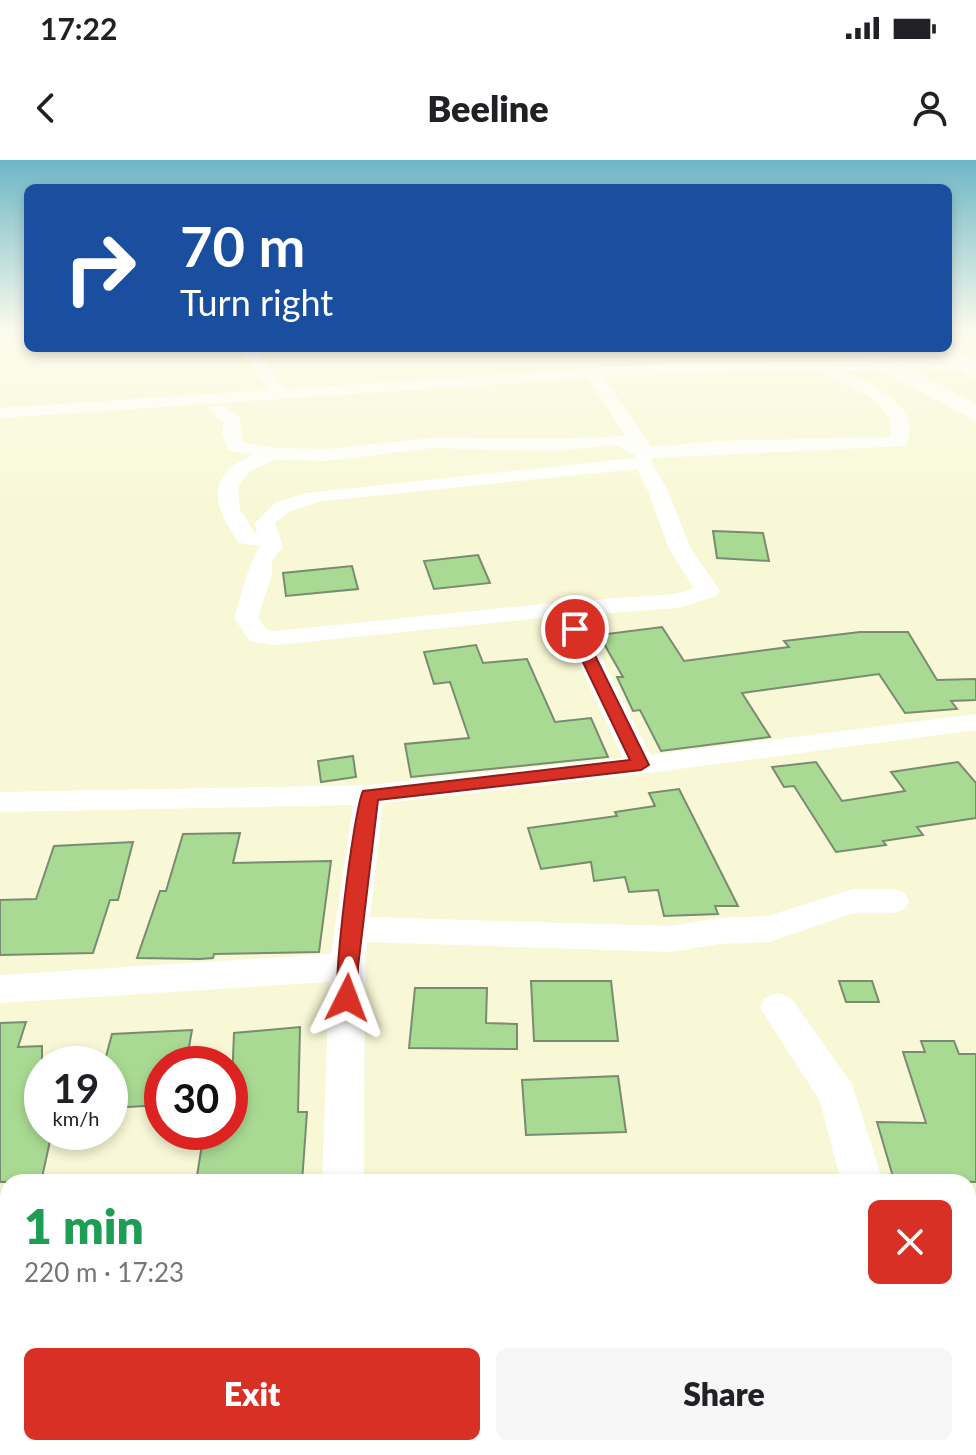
<!DOCTYPE html>
<meta charset="utf-8">
<style>
:root{--surface:#fff;--page:#f6f6f6;--text:#202124;--muted:#757577;--accent:#d93025}
body{margin:0;font-family:Lato,sans-serif;background:var(--page);color:var(--text);height:100vh;display:flex;flex-direction:column;font-size:30px;white-space:nowrap}
*{box-sizing:border-box;margin:0}
p{font-size:26px;color:var(--muted)}
.icon{flex:none;width:44px;height:44px;fill:none;stroke:currentColor;stroke-width:2;stroke-linecap:round;stroke-linejoin:round}
.map{position:relative;flex:1;overflow:hidden}
.details{position:absolute;left:0px;top:1014px;width:976px;height:282px;display:flex;flex-direction:column;background:var(--surface);border-radius:24px 24px 0 0;box-shadow:0 4px 12px #0003}
.details>*{flex:none}
.guide{position:absolute;left:24px;top:24px;width:928px;height:168px;border-radius:12px;box-shadow:0 4px 12px #0003;background:#1a4fa0;color:#fff;overflow:hidden}
.speed{position:absolute;left:24px;top:886px;display:flex;gap:16px;font-size:40px;font-weight:700;text-align:center}
.speed>*{display:grid;place-content:center;width:104px;height:104px;border-radius:50%;background:var(--surface);box-shadow:0 4px 12px #0003;line-height:1}
.speed small{font-size:20px;font-weight:400}
.speed .limit{border:12px solid #d22;background:#fff;color:#111}
.pin{position:absolute;display:grid;place-items:center;width:68px;height:68px;color:#fff;margin:-34px;border:4px solid #fff;border-radius:50%;box-shadow:0 2px 8px #0007}
.me{position:absolute;width:88px;margin:-44px;rotate:3deg;stroke-linejoin:round;filter:drop-shadow(0 0 6px #0008)}
.turn{display:flex;align-items:center;gap:28px;height:168px;padding:0 24px;font-size:36px}
.turn .icon{width:104px;height:104px;stroke-width:2.5}
.turn b{display:block;font-size:56px;line-height:68px}
.round{display:grid;place-items:center;flex:none;width:84px;height:84px;border-radius:12px;background:var(--page)}
.summary{display:flex;align-items:center;justify-content:space-between;height:136px;padding:0 24px}
h1{font-size:48px;font-weight:800;line-height:60px;color:#1e9e55}
.action{display:flex;gap:16px;margin-top:auto;padding:16px 24px}
.action a{flex:1;height:92px;border-radius:12px;background:var(--accent);color:#fff;font-size:32px;font-weight:800;line-height:92px;text-align:center}
.action a+a{background:var(--page);color:var(--text)}
.status{display:flex;justify-content:space-between;align-items:center;height:56px;padding:0 40px;background:var(--surface);direction:ltr}
.status svg{height:22px;fill:currentColor}
header{display:flex;justify-content:space-between;align-items:center;height:104px;padding:0 24px;background:var(--surface);font-size:36px;font-weight:800}
.map>svg:first-child{display:block}
.building{fill:#a9da93;stroke:#798b71;stroke-width:2}
.lines{fill:none;stroke-linecap:round;stroke-linejoin:round}
.minor{fill:#fff;fill-rule:evenodd}
.highway{fill:#fff;fill-rule:evenodd}
.route{fill:#d93025;stroke:#8d1f18;stroke-width:2}
</style>
<div class="status"><b>17:22</b><svg viewBox="0 0 49 12"><path d="M0 12V9h3v3zM5 12V6h3v6zM10 12V3h3v9zM15 12V0h3v12zM26 1h20v11H26zM47 4h2v5h-2z"/></svg></div>
<header><svg class="icon" aria-label="back" viewBox="0 0 24 24"><path d="M15 5l-7 7 7 7"/></svg>Beeline<svg class="icon" aria-label="person" viewBox="0 0 24 24"><circle cx="12" cy="8" r="4"/><path d="M4 21q1-7 8-7t8 7"/></svg></header>
<div class="map">
<svg width="976" height="1295" viewBox="0 0 976 1295">
<rect width="100%" height="100%" fill="#f8f8d6"/>
<path class="building" d="M 713,371 L 763,373 L 769,401 L 717,398 Z
M 478,395 L 490,423 L 434,429 L 424,401 Z
M 352,406 L 358,429 L 286,436 L 283,413 Z
M 662,467 L 684,501 L 789,487 L 784,481 L 860,472 L 908,472 L 937,520 L 976,519 L 976,540 L 951,541 L 957,549 L 905,553 L 879,514 L 742,533 L 770,577 L 661,591 L 640,550 L 633,551 L 617,517 L 623,517 L 599,475 Z
M 476,485 L 483,503 L 527,499 L 555,562 L 591,558 L 608,597 L 411,617 L 405,584 L 469,578 L 450,522 L 434,524 L 424,492 Z
M 353,596 L 356,617 L 321,622 L 318,601 Z
M 816,602 L 842,641 L 905,631 L 891,612 L 958,602 L 976,623 L 976,658 L 917,667 L 923,675 L 883,681 L 886,685 L 836,692 L 794,626 L 784,627 L 772,607 Z
M 679,629 L 738,746 L 715,746 L 718,754 L 664,756 L 658,730 L 629,732 L 625,717 L 594,721 L 591,702 L 541,709 L 528,668 L 617,656 L 615,652 L 655,646 L 649,633 Z
M 240,673 L 233,703 L 331,701 L 319,792 L 214,794 L 213,798 L 200,799 L 137,798 L 160,731 L 166,731 L 183,674 Z
M 133,682 L 118,740 L 110,740 L 93,793 L 0,795 L 0,740 L 36,739 L 54,686 Z
M 531,821 L 611,821 L 618,881 L 534,881 Z
M 839,821 L 872,821 L 879,842 L 846,842 Z
M 415,828 L 487,828 L 486,863 L 517,864 L 517,889 L 409,888 Z
M 26,862 L 18,887 L 42,886 L 42,972 L 52,972 L 41,1022 L 0,1022 L 0,863 Z
M 300,867 L 298,952 L 307,952 L 302,1022 L 196,1022 L 204,972 L 230,972 L 234,873 Z
M 192,870 L 186,904 L 162,904 L 162,945 L 110,948 L 110,904 L 104,904 L 112,874 Z
M 921,881 L 954,881 L 959,894 L 976,894 L 976,1022 L 894,1020 L 877,962 L 926,963 L 903,892 L 925,892 Z
M 618,916 L 626,972 L 526,975 L 522,920 Z"/>
<g class="lines">
<path class="minor" d="M 238,188 L 254,188 L 286,229 L 653,204 L 976,199 L 976,209 L 843,211 C 871,223 926,248 905,286 L 653,298 L 651,302 L 668,331 L 691,389 L 720,431 L 716,436 L 678,448 L 552,457 L 276,485 L 250,481 L 234,458 C 241,438 249,399 261,386 L 239,383 C 213,346 204,317 252,295 L 228,290 L 222,274 L 224,262 L 208,250 L 211,246 L 223,246 L 239,256 L 243,282 L 274,288 L 327,289 L 433,278 L 554,279 L 626,276 L 588,218 L 0,258 L 0,248 L 269,230 ZM 767,210 L 819,211 L 873,239 L 889,257 L 891,277 L 717,281 L 651,287 L 603,217 ZM 615,285 L 636,295 L 634,298 L 306,333 L 276,342 L 255,363 L 257,373 L 254,372 L 240,350 L 238,326 L 250,311 L 276,300 L 327,301 L 433,288 L 554,291 ZM 637,309 L 648,331 L 669,389 L 694,428 L 675,434 L 552,443 L 276,471 L 267,470 L 258,458 L 272,414 L 272,400 L 283,387 L 275,363 L 290,351 L 322,341 Z
M 575,462 L 584,464 L 587,469 L 650,595 L 976,554 L 976,570 L 641,614 L 383,643 L 370,757 L 671,766 L 719,758 L 768,756 L 853,729 L 893,729 L 905,733 L 909,741 L 905,749 L 893,753 L 854,753 L 769,782 L 719,784 L 671,792 L 367,782 L 365,807 L 364,1022 L 322,1022 L 329,822 L 0,843 L 0,815 L 331,794 L 353,645 L 0,652 L 0,632 L 369,625 L 623,598 L 563,469 L 566,464 Z
M 778,833 L 791,838 L 852,924 L 883,1022 L 841,1022 L 820,941 L 760,848 L 765,838 Z
M 0,1060 L 8,1060 L 8,1102 L 0,1102 Z
M 968,1130 L 976,1131 L 976,1177 L 968,1176 Z"/>
<path class="highway" d="M 948,184 L 976,202 L 976,219 L 968,217 L 929,188 L 948,188 Z
M 854,188 L 878,188 L 896,201 L 976,244 L 976,261 L 880,211 Z"/>
</g>
<linearGradient id="sky" x2="0" y2="1"><stop stop-color="#6eb6c6"/><stop offset="0.49" stop-color="#fcfced"/><stop offset="1" stop-color="#fcfced" stop-opacity="0"/></linearGradient>
<rect width="976" height="352" fill="url(#sky)"/>
<path class="route" d="M 575,465 L 582,469 L 649,605 L 641,610 L 378,640 L 358,807 L 358,838 L 355,844 L 347,846 L 339,844 C 331,829 354,649 363,631 L 630,600 L 567,469 Z"/>
</svg>
<div class="speed"><div>19<small>km/h</small></div><div class="limit">30</div></div>
<div class="pin" style="left:575px;top:469px;background:#d93025"><svg class="icon" aria-label="arrive" viewBox="0 0 24 24"><path d="M6 21V4h12l-3 4 3 4H6"/></svg></div>
<svg class="me" style="left:347px;top:838px" viewBox="-20 -20 40 40"><path d="M0-17L14 15 0 8-14 15z" fill="#d93025" stroke="#fff" stroke-width="4"/></svg>
<div class="guide">
<div class="turn"><svg class="icon" aria-label="right" viewBox="0 0 24 24"><path d="M7 20v-9h11M14 6l5 5-5 5"/></svg><div><b>70 m</b>Turn right</div></div>
</div>
<section class="details">
<div class="summary"><div><h1>1 min</h1><p>220 m · 17:23</p></div><a class="round" style="background:#d93025;color:#fff"><svg class="icon" aria-label="close" viewBox="0 0 24 24"><path d="M6 6l12 12M18 6L6 18"/></svg></a></div>
<div class="action"><a>Exit</a><a>Share</a></div>
</section>
</div>
